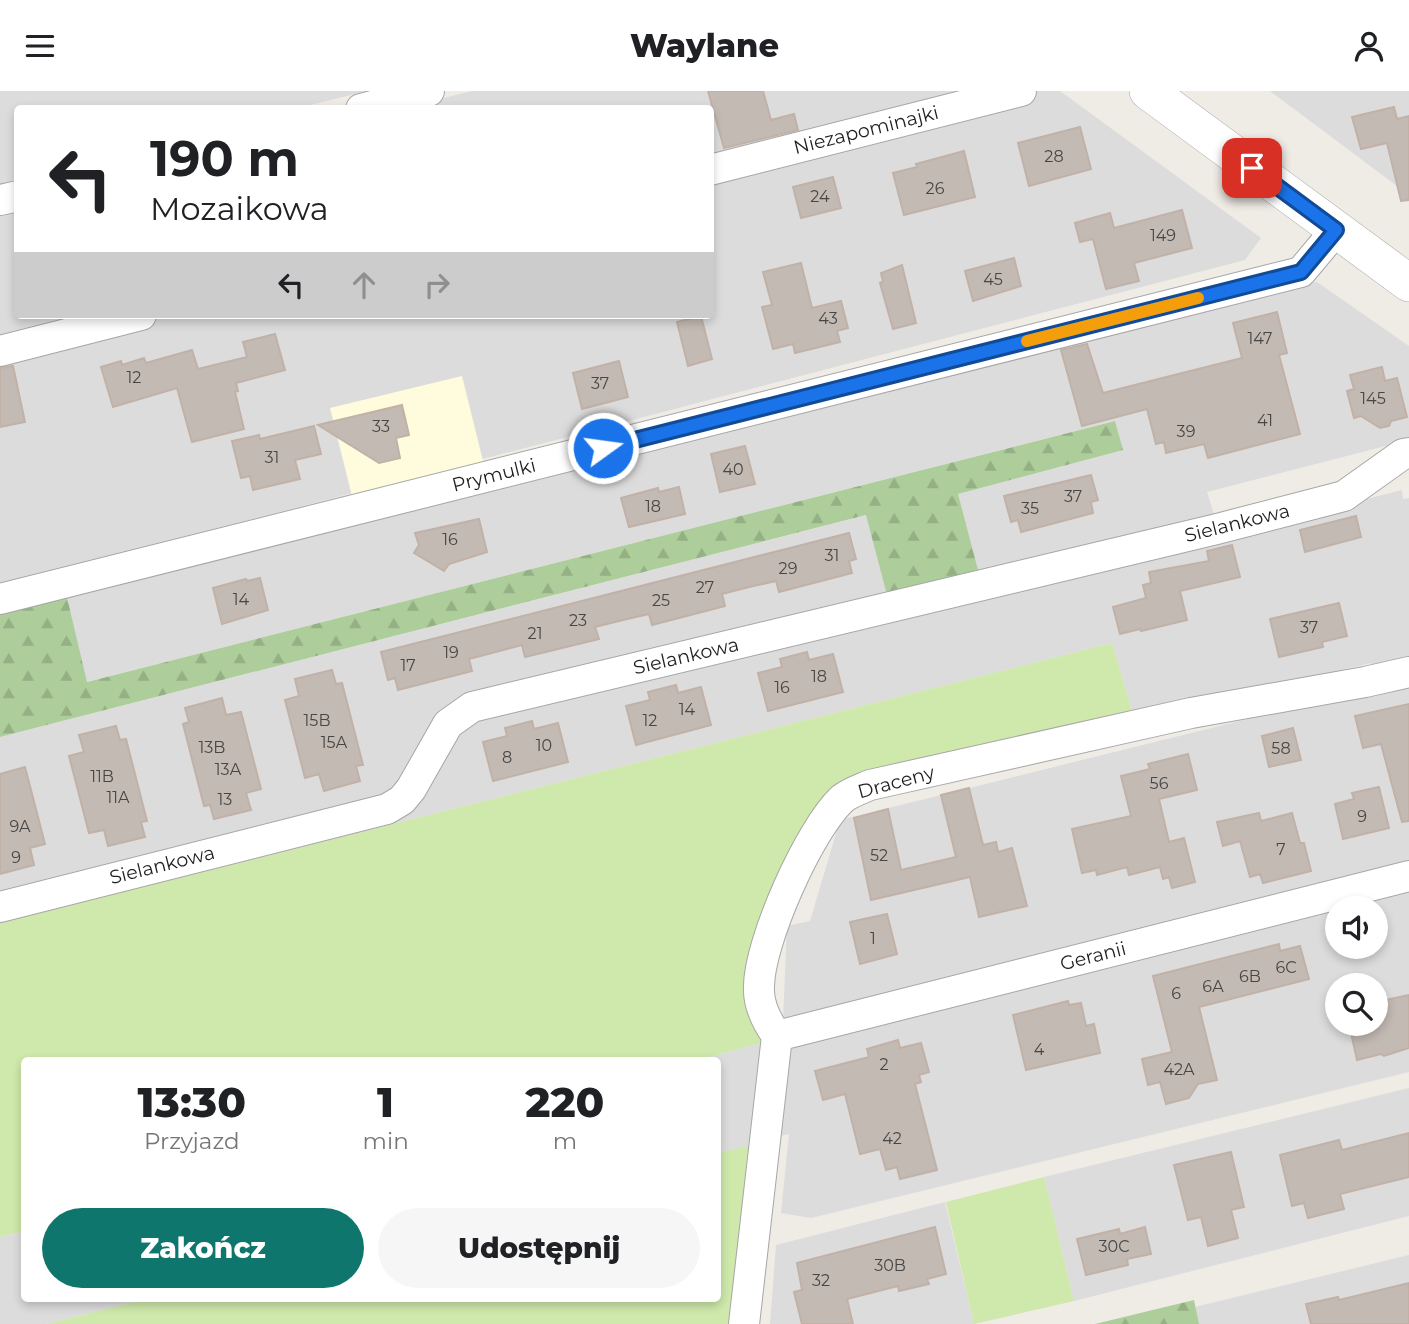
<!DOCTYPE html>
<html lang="pl">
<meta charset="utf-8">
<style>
:root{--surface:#fff;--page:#f6f6f6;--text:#202124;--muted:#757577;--accent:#0f766e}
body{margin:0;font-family:Montserrat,sans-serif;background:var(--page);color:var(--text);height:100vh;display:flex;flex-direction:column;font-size:26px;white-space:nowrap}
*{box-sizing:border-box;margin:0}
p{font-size:23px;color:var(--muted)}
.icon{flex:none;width:38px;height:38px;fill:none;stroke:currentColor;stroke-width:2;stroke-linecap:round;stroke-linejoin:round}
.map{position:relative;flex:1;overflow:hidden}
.side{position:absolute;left:21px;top:966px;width:700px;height:245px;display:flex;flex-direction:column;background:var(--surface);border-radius:7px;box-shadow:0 4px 10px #0003}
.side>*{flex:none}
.guide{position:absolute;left:14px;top:14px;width:700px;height:214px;border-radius:7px;box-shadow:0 4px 10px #0003;background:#fff;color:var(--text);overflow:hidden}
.controls{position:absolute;left:1325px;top:805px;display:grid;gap:14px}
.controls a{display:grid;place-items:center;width:63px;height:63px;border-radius:50%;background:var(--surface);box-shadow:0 4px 10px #0003;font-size:35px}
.pin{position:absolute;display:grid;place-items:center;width:60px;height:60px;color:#fff;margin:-30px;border-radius:14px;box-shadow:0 4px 10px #0006}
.me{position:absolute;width:77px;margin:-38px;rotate:76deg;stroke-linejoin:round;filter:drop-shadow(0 0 5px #0008)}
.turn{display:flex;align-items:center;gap:24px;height:147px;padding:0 21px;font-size:32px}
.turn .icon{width:91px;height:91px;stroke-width:2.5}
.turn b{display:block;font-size:49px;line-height:60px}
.lanes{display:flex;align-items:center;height:66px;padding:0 21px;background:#0003;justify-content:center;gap:35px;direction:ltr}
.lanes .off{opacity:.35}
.eta{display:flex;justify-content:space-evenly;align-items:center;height:119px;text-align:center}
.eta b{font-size:42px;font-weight:800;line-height:49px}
.button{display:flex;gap:14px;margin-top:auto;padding:14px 21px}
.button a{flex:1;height:80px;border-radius:42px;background:var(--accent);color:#fff;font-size:28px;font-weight:800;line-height:80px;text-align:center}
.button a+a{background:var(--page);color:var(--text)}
header{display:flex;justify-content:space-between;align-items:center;height:91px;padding:0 21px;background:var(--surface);font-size:32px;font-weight:800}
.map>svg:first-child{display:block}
.residential{fill:#dddcdc;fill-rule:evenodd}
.education{fill:#fffcde}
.grass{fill:#cee9ab}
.forest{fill:url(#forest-firs)}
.building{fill:#c4bab4;stroke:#c1b1a7;stroke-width:2}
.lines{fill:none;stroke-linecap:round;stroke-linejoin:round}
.minor-casing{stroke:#a6a6a6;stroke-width:32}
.tertiary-casing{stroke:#a6a6a6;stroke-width:38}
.minor{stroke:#fff;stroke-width:30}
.tertiary{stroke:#fff;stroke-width:37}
.route-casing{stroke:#114b97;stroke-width:18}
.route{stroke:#1a73e8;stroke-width:12}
.slow{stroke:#f59e0b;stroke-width:12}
.labels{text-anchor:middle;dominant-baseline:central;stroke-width:5;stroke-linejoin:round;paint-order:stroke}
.number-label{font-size:16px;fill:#484644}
.street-label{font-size:19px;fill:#1f1f1f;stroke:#fff}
</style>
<header><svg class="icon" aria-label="menu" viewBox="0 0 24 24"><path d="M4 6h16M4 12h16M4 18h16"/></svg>Waylane<svg class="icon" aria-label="person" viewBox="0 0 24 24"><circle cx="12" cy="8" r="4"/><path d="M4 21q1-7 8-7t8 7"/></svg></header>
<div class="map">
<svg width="1409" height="1233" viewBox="0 0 1409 1233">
<defs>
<pattern id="forest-firs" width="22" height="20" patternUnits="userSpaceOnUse" patternTransform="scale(1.75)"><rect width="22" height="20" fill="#adce9a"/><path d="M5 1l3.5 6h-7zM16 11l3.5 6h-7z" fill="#94b084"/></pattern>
</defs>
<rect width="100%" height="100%" fill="#efebe5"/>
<path class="residential" d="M 0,0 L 367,0 L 298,17 L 18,18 L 17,88 L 0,93 Z
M 472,0 L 1060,0 L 1261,147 L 1245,169 L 0,494 L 0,122 L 17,118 L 18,224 L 710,224 L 710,18 L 404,17 Z
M 1270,0 L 1409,0 L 1409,104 Z
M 1317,191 L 1409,255 L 1409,349 L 1207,401 L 1221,445 L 1402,399 L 1403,408 L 1409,407 L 1409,576 L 1375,585 L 1371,572 L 1134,627 L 1112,552 L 0,832 L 0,646 L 867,424 L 887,503 L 958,403 L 1122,359 L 1115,330 L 86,591 L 66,502 Z
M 1409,588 L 1409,775 L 783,930 L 787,835 L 810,830 L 840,729 Z
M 1409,796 L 1409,981 L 811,1127 L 781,1122 L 789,1043 L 776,1046 L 791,953 ZM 1337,817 L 1376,817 L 1376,856 L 1337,856 ZM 1337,894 L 1376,894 L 1376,933 L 1337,933 Z
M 765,951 L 752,1054 L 718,1062 L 718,970 L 694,970 Z
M 1409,997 L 1409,1125 L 1074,1210 L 1044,1086 Z
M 945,1111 L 974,1233 L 770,1233 L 776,1154 Z
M 24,1140 L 24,1208 L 146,1208 L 46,1233 L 0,1233 L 0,1146 Z
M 1409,1164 L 1409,1233 L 1199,1233 L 1195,1216 Z"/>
<path class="education" d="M 462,285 L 484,374 L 352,405 L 330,317 Z"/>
<path class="grass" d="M 1112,552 L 1134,627 L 841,692 L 761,841 L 743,899 L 765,951 L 694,970 L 24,970 L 24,1140 L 0,1146 L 0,832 Z
M 752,1054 L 732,1233 L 46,1233 L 146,1208 L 718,1208 L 718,1062 Z
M 1044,1086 L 1074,1210 L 974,1233 L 946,1111 Z"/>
<path class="forest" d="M 1115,330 L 1123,359 L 958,403 L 978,479 L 887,504 L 866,424 L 0,646 L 0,518 L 66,502 L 87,591 Z
M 1194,1209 L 1199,1233 L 1095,1233 Z"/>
<path class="building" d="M 708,0 L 763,0 L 771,29 L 794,23 L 798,39 L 724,57 Z
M 1394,16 L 1397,28 L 1409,25 L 1409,109 L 1401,110 L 1387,52 L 1361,58 L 1352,26 Z
M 1080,36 L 1091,78 L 1029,95 L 1018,52 Z
M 964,60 L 975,106 L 904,124 L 893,82 L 917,76 L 916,73 Z
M 833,86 L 841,117 L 801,127 L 793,96 Z
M 1182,119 L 1192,157 L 1134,172 L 1139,190 L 1106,198 L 1093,148 L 1080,151 L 1075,132 L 1110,122 L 1114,137 Z
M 1014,167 L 1021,195 L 973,210 L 965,180 Z
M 801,172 L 812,217 L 841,210 L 848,237 L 837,240 L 840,251 L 795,262 L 793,253 L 773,258 L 762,216 L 772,214 L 763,181 Z
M 902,174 L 916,232 L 893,238 L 880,192 L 883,190 L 881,182 Z
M 1277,221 L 1287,262 L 1279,264 L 1300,343 L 1208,367 L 1204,353 L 1166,362 L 1164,351 L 1156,353 L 1147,318 L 1082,335 L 1061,259 L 1087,253 L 1103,302 L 1242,267 L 1233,232 Z
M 701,225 L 712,268 L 688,275 L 677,231 Z
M 275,243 L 285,279 L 236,292 L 238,300 L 235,301 L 244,338 L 192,351 L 177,297 L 113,316 L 101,276 L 121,270 L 122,274 L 144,267 L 146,272 L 192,259 L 198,278 L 247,266 L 243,251 Z
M 619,270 L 628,306 L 582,318 L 573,282 Z
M 13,275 L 25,331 L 0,336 L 0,277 Z
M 1382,276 L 1385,290 L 1397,287 L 1407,326 L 1391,330 L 1389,335 L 1380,337 L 1361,325 L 1354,327 L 1347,300 L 1354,298 L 1350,284 Z
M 402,314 L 409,344 L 396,347 L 400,367 L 379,372 L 318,334 Z
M 314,335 L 321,363 L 295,369 L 300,388 L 253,399 L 250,385 L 241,387 L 232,350 L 259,344 L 260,348 Z
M 745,355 L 755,393 L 720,401 L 711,363 Z
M 1091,384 L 1098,409 L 1091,411 L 1093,422 L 1021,441 L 1018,429 L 1011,431 L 1004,405 Z
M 679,396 L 685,423 L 629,436 L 621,407 L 658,397 L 659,401 Z
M 1356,425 L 1361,446 L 1305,461 L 1300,439 Z
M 479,428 L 487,461 L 449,473 L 444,480 L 414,462 L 419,454 L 415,442 Z
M 849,442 L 856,468 L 849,470 L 852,482 L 779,501 L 776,490 L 749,496 L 722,503 L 725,515 L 652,534 L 649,523 L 623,529 L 595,536 L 599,548 L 525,566 L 522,554 L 469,568 L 472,580 L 398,599 L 395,587 L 388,589 L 381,561 Z
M 1232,454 L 1240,486 L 1180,500 L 1187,529 L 1141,540 L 1140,538 L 1120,543 L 1113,516 L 1146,507 L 1143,494 L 1151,492 L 1149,481 L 1209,470 L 1207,460 Z
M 260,487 L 268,519 L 222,533 L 213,497 L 246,488 L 247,490 Z
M 1339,512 L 1347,545 L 1322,551 L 1323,556 L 1279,566 L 1270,528 Z
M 807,561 L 809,569 L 833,563 L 843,601 L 768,620 L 758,582 L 782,576 L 780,568 Z
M 332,579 L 336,593 L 342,592 L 363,674 L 356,675 L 360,690 L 324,700 L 319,683 L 305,687 L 285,609 L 299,605 L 295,588 Z
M 676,594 L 678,602 L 701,596 L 711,634 L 636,654 L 626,615 L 650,609 L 648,601 Z
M 222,607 L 226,624 L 241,621 L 261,698 L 246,702 L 251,719 L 214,728 L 210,714 L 204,715 L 183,633 L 189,631 L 185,617 Z
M 1409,613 L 1409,730 L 1402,731 L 1381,653 L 1363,657 L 1355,625 Z
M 532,630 L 534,638 L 558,632 L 568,671 L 493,690 L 483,651 L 507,645 L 505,637 Z
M 116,635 L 120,649 L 126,648 L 147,730 L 141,731 L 145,746 L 108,755 L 104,739 L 89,742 L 69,665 L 84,661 L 79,644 Z
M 1293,637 L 1301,669 L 1269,676 L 1262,645 Z
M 1188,663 L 1197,699 L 1159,708 L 1169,751 L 1184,747 L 1195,791 L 1172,797 L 1169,786 L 1163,788 L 1160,776 L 1129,784 L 1127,776 L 1097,784 L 1096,779 L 1082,782 L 1072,738 L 1131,725 L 1121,685 L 1150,678 L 1148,673 Z
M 25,676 L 45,753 L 30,757 L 34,774 L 0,783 L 0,683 Z
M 1379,696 L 1389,737 L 1343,748 L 1335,713 L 1354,708 L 1352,702 Z
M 969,697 L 983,754 L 996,751 L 998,761 L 1012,757 L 1027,815 L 979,826 L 970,786 L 871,809 L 854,727 L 888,718 L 901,779 L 956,766 L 941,704 Z
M 1259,722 L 1261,730 L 1292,722 L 1300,752 L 1304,752 L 1311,780 L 1263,792 L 1260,783 L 1250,786 L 1240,750 L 1223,755 L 1217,731 Z
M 887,823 L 897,863 L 860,873 L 850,831 Z
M 1279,853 L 1280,860 L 1300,855 L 1309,888 L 1199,916 L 1217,989 L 1198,993 L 1189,1007 L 1166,1013 L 1160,991 L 1148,994 L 1142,968 L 1172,961 L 1153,885 Z
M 1409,904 L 1409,957 L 1384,965 L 1381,963 L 1357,969 L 1349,933 L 1376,933 L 1376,911 Z
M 1068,910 L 1069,914 L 1081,912 L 1086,935 L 1094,933 L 1100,962 L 1026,979 L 1013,924 Z
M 898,949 L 900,957 L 921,952 L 929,981 L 919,984 L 921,991 L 915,993 L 937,1079 L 900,1088 L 897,1076 L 886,1079 L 880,1058 L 860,1063 L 845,1003 L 823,1009 L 815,980 L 869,966 L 867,958 Z
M 1409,1042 L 1409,1086 L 1340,1103 L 1344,1118 L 1308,1127 L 1304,1112 L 1292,1115 L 1280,1064 L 1339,1049 L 1342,1059 Z
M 1231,1061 L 1244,1116 L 1231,1119 L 1238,1147 L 1208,1155 L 1201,1126 L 1188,1129 L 1174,1074 Z
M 935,1136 L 946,1183 L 927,1188 L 929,1193 L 899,1200 L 898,1195 L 847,1208 L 853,1233 L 802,1233 L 794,1201 L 802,1199 L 797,1172 Z
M 1145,1136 L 1151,1163 L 1127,1168 L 1128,1174 L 1086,1184 L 1077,1148 L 1119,1138 L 1120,1143 Z
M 1409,1192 L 1409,1233 L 1311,1233 L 1306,1213 L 1338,1206 L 1339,1209 Z"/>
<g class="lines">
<defs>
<path id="minor" d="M 361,18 L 429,0
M 710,79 L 1021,0
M 0,109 L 18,105
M 0,260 L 141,224
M 0,508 L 1301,181 L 1336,139
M 0,816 L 387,718 L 402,709 L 411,698 L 448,633 L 472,616 L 1217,438 L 1344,405 L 1403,363 L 1409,362
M 777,945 L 1409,785
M 744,1233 L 777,945 C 767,931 758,914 759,896 C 759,851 809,739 842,708 C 849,702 861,698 870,694 L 1191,622 L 1365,591 L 1409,581"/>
<path id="tertiary" d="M 1148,0 L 1409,192"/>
</defs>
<use href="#minor" class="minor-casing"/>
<use href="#tertiary" class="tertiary-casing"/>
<use href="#minor" class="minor"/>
<use href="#tertiary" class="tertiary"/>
</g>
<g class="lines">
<defs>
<path id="route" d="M 603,357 L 1301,181 L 1336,139 L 1252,77"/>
</defs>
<use href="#route" class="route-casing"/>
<use href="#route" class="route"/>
<path class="slow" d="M 1027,250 L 1198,207"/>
</g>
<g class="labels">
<g class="number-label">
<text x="1054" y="65">28</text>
<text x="935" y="97">26</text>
<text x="820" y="105">24</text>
<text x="1163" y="144">149</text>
<text x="993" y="188">45</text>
<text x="828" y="227">43</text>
<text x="1260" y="247">147</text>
<text x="134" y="286">12</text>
<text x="600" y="292">37</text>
<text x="1373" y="307">145</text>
<text x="1265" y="329">41</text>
<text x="381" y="335">33</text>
<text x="1186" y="340">39</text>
<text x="272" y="366">31</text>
<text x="733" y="378">40</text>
<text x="1073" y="405">37</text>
<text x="653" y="415">18</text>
<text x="1030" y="417">35</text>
<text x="450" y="448">16</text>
<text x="832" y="464">31</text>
<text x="788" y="477">29</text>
<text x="705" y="496">27</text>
<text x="241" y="508">14</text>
<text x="661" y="509">25</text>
<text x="578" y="529">23</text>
<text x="1309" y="536">37</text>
<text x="535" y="542">21</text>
<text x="451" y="561">19</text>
<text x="408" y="574">17</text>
<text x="819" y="585">18</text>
<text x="782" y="596">16</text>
<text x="687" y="618">14</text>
<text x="317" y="629">15B</text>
<text x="650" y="629">12</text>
<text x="334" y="651">15A</text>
<text x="544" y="654">10</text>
<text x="212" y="656">13B</text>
<text x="1281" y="657">58</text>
<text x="507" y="666">8</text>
<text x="228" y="678">13A</text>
<text x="102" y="685">11B</text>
<text x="1159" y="692">56</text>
<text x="118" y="706">11A</text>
<text x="225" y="708">13</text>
<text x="1362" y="725">9</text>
<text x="20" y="735">9A</text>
<text x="1281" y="758">7</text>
<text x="879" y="764">52</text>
<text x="16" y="766">9</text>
<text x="873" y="847">1</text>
<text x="1286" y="876">6C</text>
<text x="1250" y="885">6B</text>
<text x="1213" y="895">6A</text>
<text x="1176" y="902">6</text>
<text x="1039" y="958">4</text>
<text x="884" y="973">2</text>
<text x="1179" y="978">42A</text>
<text x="892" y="1047">42</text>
<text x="1114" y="1155">30C</text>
<text x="890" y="1174">30B</text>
<text x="821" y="1189">32</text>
</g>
<g class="street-label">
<text transform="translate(866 39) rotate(-14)">Niezapominajki</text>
<text transform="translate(494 384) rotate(-14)">Prymulki</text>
<text transform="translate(1237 432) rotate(-14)">Sielankowa</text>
<text transform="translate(686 565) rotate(-13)">Sielankowa</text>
<text transform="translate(896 691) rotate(-15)">Draceny</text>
<text transform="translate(162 774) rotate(-14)">Sielankowa</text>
<text transform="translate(1093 865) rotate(-14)">Geranii</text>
</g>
</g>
</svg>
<div class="controls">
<a><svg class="icon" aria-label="sound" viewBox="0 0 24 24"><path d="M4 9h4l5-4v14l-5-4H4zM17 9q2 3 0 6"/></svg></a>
<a><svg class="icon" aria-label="search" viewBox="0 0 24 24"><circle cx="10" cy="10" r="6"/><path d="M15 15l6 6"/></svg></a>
</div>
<div class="pin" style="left:1252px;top:77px;background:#d93025"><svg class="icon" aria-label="arrive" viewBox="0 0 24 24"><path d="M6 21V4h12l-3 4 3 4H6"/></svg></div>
<svg class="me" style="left:603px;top:357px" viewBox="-20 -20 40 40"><circle r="17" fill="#1a73e8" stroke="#fff" stroke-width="3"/><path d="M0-11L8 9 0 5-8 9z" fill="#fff"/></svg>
<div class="guide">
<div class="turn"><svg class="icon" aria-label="left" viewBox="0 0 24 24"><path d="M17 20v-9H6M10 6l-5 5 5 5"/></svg><div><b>190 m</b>Mozaikowa</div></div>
<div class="lanes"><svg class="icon" aria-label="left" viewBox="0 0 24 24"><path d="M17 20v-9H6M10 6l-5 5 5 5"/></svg><svg class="icon off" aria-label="ahead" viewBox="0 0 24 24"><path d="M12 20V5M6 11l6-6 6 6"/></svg><svg class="icon off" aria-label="right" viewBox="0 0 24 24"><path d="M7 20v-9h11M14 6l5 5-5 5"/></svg></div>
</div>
<section class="side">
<div class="eta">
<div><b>13:30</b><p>Przyjazd</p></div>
<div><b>1</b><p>min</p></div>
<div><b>220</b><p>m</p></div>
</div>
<div class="button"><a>Zakończ</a><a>Udostępnij</a></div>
</section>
</div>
